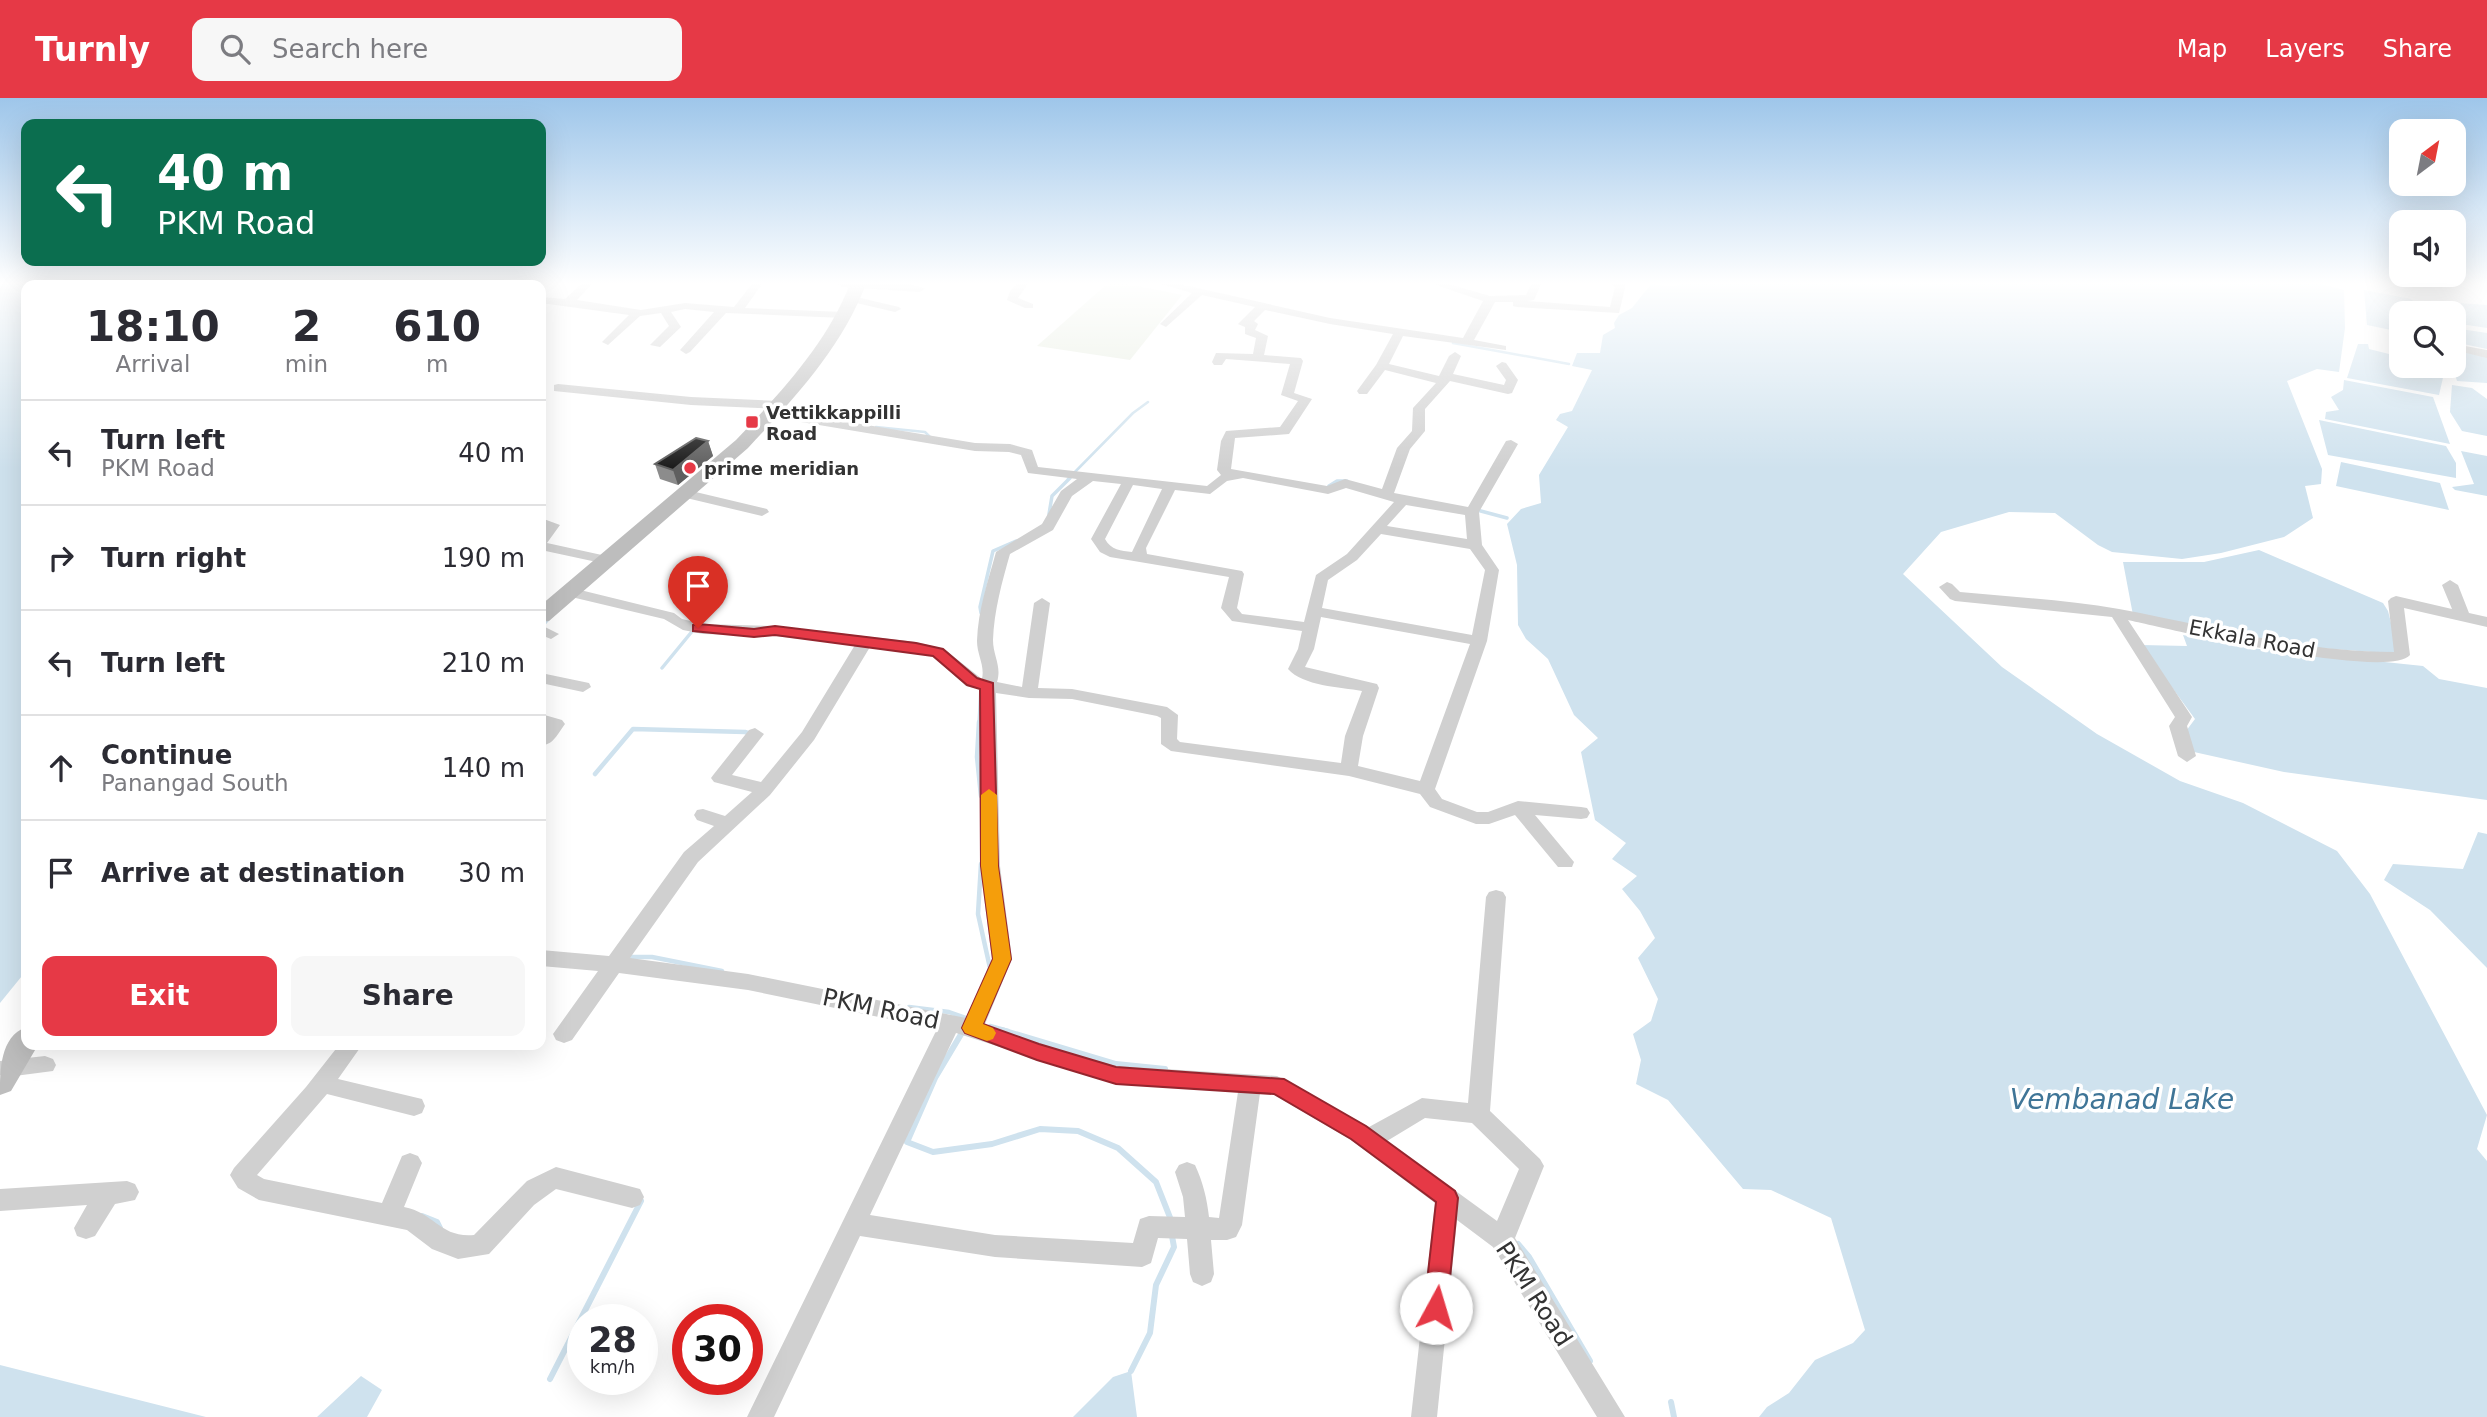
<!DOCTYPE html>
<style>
:root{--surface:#fff;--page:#f7f7f7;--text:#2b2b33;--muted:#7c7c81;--line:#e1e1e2;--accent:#e63946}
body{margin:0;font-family:"DejaVu Sans",sans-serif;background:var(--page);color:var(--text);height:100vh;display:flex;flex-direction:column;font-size:26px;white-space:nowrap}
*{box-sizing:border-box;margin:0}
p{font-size:23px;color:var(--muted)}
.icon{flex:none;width:38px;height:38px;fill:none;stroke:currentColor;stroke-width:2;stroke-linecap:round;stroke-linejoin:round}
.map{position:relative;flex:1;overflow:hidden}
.side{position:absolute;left:21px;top:182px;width:525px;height:770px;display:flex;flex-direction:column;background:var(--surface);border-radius:14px;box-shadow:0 7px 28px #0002}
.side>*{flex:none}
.banner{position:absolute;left:21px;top:21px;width:525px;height:147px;border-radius:14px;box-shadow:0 7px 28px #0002;background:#0b6e4f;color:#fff;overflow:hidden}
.needle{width:46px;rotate:32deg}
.buttons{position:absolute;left:2389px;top:21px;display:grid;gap:14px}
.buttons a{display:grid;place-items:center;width:77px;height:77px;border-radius:14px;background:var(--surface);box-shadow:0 7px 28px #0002;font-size:35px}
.speed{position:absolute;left:567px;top:1206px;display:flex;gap:14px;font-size:35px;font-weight:700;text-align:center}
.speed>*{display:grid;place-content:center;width:91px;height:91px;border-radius:50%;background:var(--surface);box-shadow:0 7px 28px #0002;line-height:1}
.speed small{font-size:18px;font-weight:400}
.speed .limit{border:10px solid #d22;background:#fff;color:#111}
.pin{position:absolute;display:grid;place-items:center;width:60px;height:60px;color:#fff;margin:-72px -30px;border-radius:50% 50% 50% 0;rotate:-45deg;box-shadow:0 0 7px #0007}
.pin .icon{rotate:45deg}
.me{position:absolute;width:77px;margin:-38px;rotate:6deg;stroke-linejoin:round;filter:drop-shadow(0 0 5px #0008)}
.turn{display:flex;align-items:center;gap:24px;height:147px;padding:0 21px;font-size:32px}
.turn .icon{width:91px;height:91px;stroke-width:2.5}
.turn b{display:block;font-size:49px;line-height:60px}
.eta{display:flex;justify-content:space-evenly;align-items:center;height:119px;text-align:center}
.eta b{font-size:42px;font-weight:700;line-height:49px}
.button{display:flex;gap:14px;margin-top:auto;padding:14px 21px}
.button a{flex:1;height:80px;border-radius:14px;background:var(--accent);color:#fff;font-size:28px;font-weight:700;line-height:80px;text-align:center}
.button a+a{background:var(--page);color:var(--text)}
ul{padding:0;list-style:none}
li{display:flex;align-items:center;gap:21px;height:105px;padding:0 21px;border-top:2px solid var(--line)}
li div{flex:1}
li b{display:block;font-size:26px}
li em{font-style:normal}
header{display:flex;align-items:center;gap:42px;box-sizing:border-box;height:98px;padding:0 35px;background:var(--accent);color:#fff}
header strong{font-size:33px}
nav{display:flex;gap:38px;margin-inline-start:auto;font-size:24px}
.search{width:490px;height:63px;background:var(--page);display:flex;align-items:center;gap:18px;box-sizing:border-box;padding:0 24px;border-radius:14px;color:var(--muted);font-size:26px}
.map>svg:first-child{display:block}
.green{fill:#e6ecdf}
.water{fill:#cfe2ee}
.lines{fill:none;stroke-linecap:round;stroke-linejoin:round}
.stream-far3{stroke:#cfe2ee;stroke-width:2.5}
.stream-far2{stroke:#cfe2ee;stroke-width:3.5}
.stream-far1{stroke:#cfe2ee;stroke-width:4.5}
.stream{stroke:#cfe2ee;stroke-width:6}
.street{fill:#d0d0d0;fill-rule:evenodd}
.secondary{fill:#bdbdbd;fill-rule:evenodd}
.wall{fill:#8c8c8c}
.shaded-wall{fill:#5f5f5f}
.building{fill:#1a1a1a;stroke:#5f5f5f;stroke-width:2}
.route{fill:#e63946;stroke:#96252e;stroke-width:2}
.slow{fill:#f59e0b}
.poi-dot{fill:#e63946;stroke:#fff;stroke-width:2.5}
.labels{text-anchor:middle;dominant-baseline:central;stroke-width:7;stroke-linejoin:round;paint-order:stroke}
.far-poi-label{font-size:18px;font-weight:bold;fill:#333;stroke:#fff;text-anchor:start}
.street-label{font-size:21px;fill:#333;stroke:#fff}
.near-street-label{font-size:24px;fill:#333;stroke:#fff}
.near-water-label{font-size:28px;font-style:italic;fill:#3f7597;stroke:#fff}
</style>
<header>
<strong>Turnly</strong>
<div class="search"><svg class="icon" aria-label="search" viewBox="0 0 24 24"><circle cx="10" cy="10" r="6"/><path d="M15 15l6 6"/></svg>Search here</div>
<nav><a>Map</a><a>Layers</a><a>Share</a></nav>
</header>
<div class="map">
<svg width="2487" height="1319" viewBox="0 0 2487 1319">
<rect width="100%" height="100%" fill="#fff"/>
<path class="green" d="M 1107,186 L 1128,186 L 1182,197 L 1130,262 L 1037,248 Z"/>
<path class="water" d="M 0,186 L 294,186 L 26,187 L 26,873 L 0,905 Z
M 1651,186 L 1673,188 L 1681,186 L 2322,186 L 2344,192 L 2345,230 L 2339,274 L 2317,271 L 2287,283 L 2322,371 L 2321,386 L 2305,388 L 2313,420 L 2284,439 L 2221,455 L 2182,461 L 2112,454 L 2098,447 L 2055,415 L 2009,414 L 1941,434 L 1903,476 L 2002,569 L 2097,636 L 2180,683 L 2243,705 L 2337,753 L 2370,796 L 2487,1017 L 2477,1051 L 2487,1063 L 2487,1319 L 1759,1319 L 1767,1309 L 1789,1295 L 1815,1262 L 1853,1245 L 1865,1232 L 1831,1120 L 1771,1092 L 1743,1091 L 1668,1002 L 1636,986 L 1641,962 L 1633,936 L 1651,923 L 1658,901 L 1638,860 L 1655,840 L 1640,813 L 1622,791 L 1637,778 L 1612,761 L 1626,745 L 1595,722 L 1581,654 L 1598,640 L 1574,617 L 1548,561 L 1526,541 L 1518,527 L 1517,467 L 1507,426 L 1521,411 L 1541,405 L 1539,377 L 1568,329 L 1556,322 L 1560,316 L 1572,313 L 1592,272 L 1572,268 L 1577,255 L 1600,255 L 1603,237 L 1615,230 L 1614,225 L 1619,217 L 1632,210 Z
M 2364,192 L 2411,201 L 2423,215 L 2401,215 L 2401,234 L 2367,227 Z
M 2431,203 L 2487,207 L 2487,230 L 2454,225 L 2454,215 L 2438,215 Z
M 2454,230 L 2487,235 L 2487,251 L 2454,244 Z
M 2358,246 L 2368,246 L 2369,251 L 2401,259 L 2401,268 L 2433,268 L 2445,271 L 2439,297 L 2347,280 Z
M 2454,252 L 2487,258 L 2487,285 L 2457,283 L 2453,270 L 2446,268 L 2454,268 Z
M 2344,282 L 2433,299 L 2450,346 L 2325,321 L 2326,314 L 2339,312 L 2331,299 L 2343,292 Z
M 2452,287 L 2472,290 L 2487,301 L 2487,338 L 2462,333 L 2450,314 Z
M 2319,322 L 2446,348 L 2456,365 L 2456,380 L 2328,357 Z
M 2461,353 L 2487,358 L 2487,398 L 2455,392 L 2452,389 L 2474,386 Z
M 2341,364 L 2440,385 L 2449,412 L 2336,388 Z
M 2259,452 L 2383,505 L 2388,513 L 2399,556 L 2279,547 L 2133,517 L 2123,464 L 2204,464 Z
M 2183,537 L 2241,549 L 2423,568 L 2439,581 L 2487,590 L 2487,702 L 2284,674 L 2194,654 L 2186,633 L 2195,621 L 2141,547 L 2187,548 Z
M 2478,734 L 2487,736 L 2487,870 L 2430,812 L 2384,782 L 2393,766 L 2463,771 Z
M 0,1267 L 206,1319 L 0,1319 Z
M 1131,1273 L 1137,1319 L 1073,1319 L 1113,1279 Z
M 361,1278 L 382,1292 L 367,1319 L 317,1319 Z"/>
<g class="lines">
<path class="stream-far3" d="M 1453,245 L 1569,266
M 876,329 L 925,334 L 931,340
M 1068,381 L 1133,315 L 1148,304"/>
<path class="stream-far2" d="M 1329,388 L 1337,383 L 1347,383
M 1477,412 L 1507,420
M 1049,416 L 1052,398 L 1070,380
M 981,515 L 980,509 L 993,453 L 1016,443
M 541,529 L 550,519
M 662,570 L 694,531
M 979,626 L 981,589"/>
<path class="stream-far1" d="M 979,624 L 977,659 L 981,698
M 595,676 L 633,631 L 745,634 L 748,635 L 747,639
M 981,766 L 978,816 L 990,870
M 627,859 L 652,859 L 722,873
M 909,909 L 949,914 L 969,921
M 990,928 L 1008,933"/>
<path class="stream" d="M 1002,932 L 1116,966 L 1165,971
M 963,933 L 935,980 L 907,1044 L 933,1054 L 992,1046 L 1040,1031 L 1078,1033 L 1118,1050 L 1156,1084 L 1171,1122
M 422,1118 L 437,1124 L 440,1130
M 1518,1146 L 1529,1159 L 1590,1263
M 1131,1273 L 1150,1235 L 1156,1187 L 1174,1149 L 1172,1138
M 550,1281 L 641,1103
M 1671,1304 L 1674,1319"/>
<path class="street" d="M 485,186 L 499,186 L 499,187 L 485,187 Z
M 581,186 L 592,186 L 577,202 L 641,212 L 685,205 L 734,209 L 752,186 L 762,186 L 745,210 L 844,214 L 850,217 L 844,220 L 726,215 L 690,254 L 686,256 L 680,252 L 714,214 L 685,211 L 671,214 L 681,229 L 660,249 L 650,247 L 669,228 L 661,215 L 640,218 L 608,247 L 602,244 L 629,217 L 541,205 L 541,199 L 565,201 Z
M 837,186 C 857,186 910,181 925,191 L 920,194 L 842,189 Z
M 1017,186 L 1028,186 L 1018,200 L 1033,206 L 1033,210 L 1025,210 L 1007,202 L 1010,193 Z
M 1161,186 L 1180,186 L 1330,220 L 1463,240 L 1483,203 L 1433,186 L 1449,186 L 1490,198 L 1526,197 L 1531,186 L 1541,186 L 1534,202 L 1527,203 L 1610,209 L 1615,189 L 1611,186 L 1626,186 L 1619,215 L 1517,209 L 1513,208 L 1513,204 L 1495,204 L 1474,242 L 1506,248 L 1506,252 L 1403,238 L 1389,266 L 1439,278 L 1449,258 L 1455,254 L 1461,258 L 1453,276 L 1504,287 L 1506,282 L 1496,268 L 1502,264 L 1506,265 L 1518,282 L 1512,295 L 1508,296 L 1450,283 L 1425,311 L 1425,333 L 1410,351 L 1394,395 L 1468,409 L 1506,343 L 1511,342 L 1518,346 L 1479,414 L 1482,447 L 1499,472 L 1487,543 L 1435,691 L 1442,701 L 1477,714 L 1488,714 L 1518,703 L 1581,709 L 1587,710 L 1590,715 L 1587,720 L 1581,721 L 1535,717 L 1574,764 L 1572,769 L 1558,769 L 1515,717 L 1489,726 L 1476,726 L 1430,709 L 1420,696 L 1349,678 L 1171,653 L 1161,646 L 1161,620 L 1157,618 L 1072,601 L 1029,600 L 996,595 L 1000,768 L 1012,861 L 985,926 L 1039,946 L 1116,968 L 1277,978 L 1369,1029 L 1422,1000 L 1468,1005 L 1486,799 L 1489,794 L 1496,792 L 1503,794 L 1506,799 L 1490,1013 L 1540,1061 L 1544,1068 L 1515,1140 L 1625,1319 L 1597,1319 L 1493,1149 L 1457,1122 L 1437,1319 L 1411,1319 L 1435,1105 L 1351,1042 L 1273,996 L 1260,995 L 1242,1127 L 1236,1139 L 1227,1142 L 1211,1142 L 1214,1176 L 1211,1184 L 1202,1188 L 1193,1184 L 1190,1176 L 1187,1141 L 1158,1140 L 1151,1165 L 1142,1169 L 995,1159 L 860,1138 L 774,1319 L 747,1319 L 937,931 L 748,892 L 619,875 L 572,942 L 564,945 L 556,942 L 553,936 L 598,873 L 541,868 L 541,852 L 609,858 L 684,754 L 714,728 L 697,722 L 694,717 L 697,712 L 703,711 L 725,718 L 752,694 L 714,684 L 711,680 L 714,676 L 749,632 L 755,630 L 764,636 L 732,677 L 761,684 L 802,634 L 855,547 L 775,538 L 703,536 L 683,532 L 664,521 L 563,497 L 560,494 L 563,491 L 568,489 L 674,515 L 682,521 L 703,526 L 775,528 L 916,544 L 944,551 L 982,581 C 985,567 977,557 977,543 C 978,512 988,483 996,454 L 1042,426 L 1061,393 L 1077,381 L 1028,375 L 1021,357 L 1009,354 L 975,353 L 771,319 L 765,315 L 771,311 L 975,345 L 1010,346 L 1032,352 L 1038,369 L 1207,388 L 1221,377 L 1217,372 L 1221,343 L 1226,333 L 1280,329 L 1298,303 L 1281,297 L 1290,266 L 1226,261 L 1222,267 L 1214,267 L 1212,264 L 1216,255 L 1253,256 L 1256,240 L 1245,236 L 1245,229 L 1238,226 L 1255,209 L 1202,197 L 1166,229 L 1160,226 L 1162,224 L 1192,195 ZM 1265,212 L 1330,226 L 1393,236 L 1376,267 L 1357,293 L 1359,296 L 1367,296 L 1385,272 L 1436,285 L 1413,310 L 1412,333 L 1397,350 L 1382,391 L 1345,381 L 1327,388 L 1231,371 L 1235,340 L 1289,336 L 1312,301 L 1294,295 L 1303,263 L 1301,260 L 1264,257 L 1268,238 L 1255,232 L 1258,226 L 1254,223 ZM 1243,380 L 1328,396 L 1346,390 L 1394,404 L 1347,456 L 1316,477 L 1304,524 L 1242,516 L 1237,510 L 1244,476 L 1242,473 L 1147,456 L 1146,450 L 1175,392 L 1210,396 L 1227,383 ZM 1093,383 L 1121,386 L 1091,441 L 1100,454 L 1110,459 L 1229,479 L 1221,510 L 1232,523 L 1302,533 L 1298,551 L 1288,571 C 1303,588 1340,589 1362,593 L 1345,638 L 1341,665 L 1180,644 L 1177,641 L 1178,617 L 1167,609 L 1072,591 L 1038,590 L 1050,505 L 1042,500 L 1034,505 L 1022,589 L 997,584 C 1002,568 993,558 993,542 C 994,513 1002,484 1010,456 L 1053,432 L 1072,398 ZM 1133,387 L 1162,391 L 1132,454 C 1121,453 1111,452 1105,441 ZM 1406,407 L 1465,417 L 1467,441 L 1387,428 ZM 1381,436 L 1470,451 L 1485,472 L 1472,537 L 1322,510 L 1328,482 L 1357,462 ZM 1321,519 L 1470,546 L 1420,683 L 1358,668 L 1363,638 L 1379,590 L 1377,586 L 1305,569 L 1314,551 ZM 870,549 L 933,558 L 966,588 L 980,591 L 980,768 L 992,861 L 966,920 L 748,876 L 630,860 L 698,764 L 770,697 L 814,642 ZM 956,935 L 1116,986 L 1238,994 L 1219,1120 L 1209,1119 C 1207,1101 1203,1084 1195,1067 L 1187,1064 L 1179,1067 L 1175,1074 L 1183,1099 L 1185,1119 L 1149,1118 L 1140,1121 L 1133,1145 L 995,1137 L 870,1117 ZM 1425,1020 L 1472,1025 L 1519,1071 L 1497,1123 L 1387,1043 Z
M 852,198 L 899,209 L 901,211 L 895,214 L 848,203 L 847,201 Z
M 2454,246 L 2487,252 L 2487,260 L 2454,252 Z
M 558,286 L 691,299 L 778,303 L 784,307 L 778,311 L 691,307 L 554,293 L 554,287 Z
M 683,391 L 767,411 L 769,414 L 762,418 L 678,398 L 678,392 Z
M 541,420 L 560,427 L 547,445 L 611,459 L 613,462 L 606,466 L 541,452 L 541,434 L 544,429 L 541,428 Z
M 2450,482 L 2458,487 L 2469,515 L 2487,519 L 2487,529 L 2404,510 L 2410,557 C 2388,583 2168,531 2128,522 L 2192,619 L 2187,628 L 2196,658 L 2187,664 L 2178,658 L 2169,628 L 2175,619 L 2112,519 L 1955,503 L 1950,501 L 1939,489 L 1947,484 L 1952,486 L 1960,494 C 2013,499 2067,502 2119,511 C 2211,528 2300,554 2394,554 L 2388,503 L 2391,500 L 2396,498 L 2452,511 L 2442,487 Z
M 541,527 L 559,536 L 551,541 L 541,537 Z
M 541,575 L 589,585 L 591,589 L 583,594 L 541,585 Z
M 541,616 L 562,622 L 565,626 C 558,635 553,648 541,647 L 541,634 L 545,628 L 541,627 Z
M 339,947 L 362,947 L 338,981 L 422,1001 L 425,1008 L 422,1015 L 414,1018 L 327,996 L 257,1077 L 264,1081 L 382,1105 L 402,1058 L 410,1055 L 418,1058 L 422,1065 L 404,1109 C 435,1115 440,1140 474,1137 L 527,1083 L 556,1069 L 640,1091 L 644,1099 L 640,1107 L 632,1110 L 556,1091 L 534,1107 L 489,1156 L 458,1161 L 432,1151 L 407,1132 L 259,1102 L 238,1090 L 230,1077 L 234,1070 L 306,989 Z
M 45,958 L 53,961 L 56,967 L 53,973 L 7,979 L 0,977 L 0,963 Z
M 127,1083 L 135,1086 L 139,1094 L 135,1102 L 115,1106 L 95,1138 L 86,1141 L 77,1138 L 74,1130 L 87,1107 L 0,1113 L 0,1091 Z"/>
<path class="secondary" d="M 850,186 L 866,186 C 842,249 794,301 748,350 L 549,523 L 541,524 L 541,507 L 736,342 C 780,295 826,247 850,186 Z
M 26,929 L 26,947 L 38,947 L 11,993 L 0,997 C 0,972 0,939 26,929 Z"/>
</g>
<path class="wall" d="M 708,343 L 713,358 L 678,387 L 660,381 L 655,366 Z"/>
<path class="shaded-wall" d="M 708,343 L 713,358 L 678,387 L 673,372 Z"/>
<path class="building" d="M 696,340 L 708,343 L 673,372 L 655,366 Z"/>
<linearGradient id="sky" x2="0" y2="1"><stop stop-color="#9ec6ea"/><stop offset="0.5" stop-color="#fff"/><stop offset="1" stop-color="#fff" stop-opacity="0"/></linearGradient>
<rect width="2487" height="371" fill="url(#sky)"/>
<path class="route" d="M 698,526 L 754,531 L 775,528 L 916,545 L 943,551 L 977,580 L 993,585 L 998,768 L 1011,861 L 983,926 L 1039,946 L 1116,969 L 1284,981 L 1366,1028 L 1455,1093 L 1458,1100 L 1447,1210 L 1444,1217 L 1436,1221 L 1428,1217 L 1424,1210 L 1436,1104 L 1351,1041 L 1274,996 L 1116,986 L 1037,962 L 965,935 L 962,930 L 993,861 L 981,768 L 980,591 L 967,587 L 933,558 L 775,537 L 754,539 L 693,533 L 693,527 Z"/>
<path class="slow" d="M 989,691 L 997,697 L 998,768 L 1011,861 L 983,926 L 993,930 L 996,935 L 993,941 L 987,943 L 965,935 L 962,930 L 993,861 L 981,768 L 981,697 Z"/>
<g class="poi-dot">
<rect x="745" y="317" width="14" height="14" rx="3.5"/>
<circle cx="690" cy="370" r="7"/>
</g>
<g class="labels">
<g class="far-poi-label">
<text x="766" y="314">Vettikkappilli<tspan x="766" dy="21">Road</tspan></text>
<text x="704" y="370">prime meridian</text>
</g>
<g class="street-label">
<text transform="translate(2252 541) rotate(11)">Ekkala Road</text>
</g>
<g class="near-street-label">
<text transform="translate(881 911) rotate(12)">PKM Road</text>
<text transform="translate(1534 1196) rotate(57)">PKM Road</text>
</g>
<g class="near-water-label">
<text x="2122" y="1001">Vembanad Lake</text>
</g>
</g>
</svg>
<div class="buttons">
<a><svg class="needle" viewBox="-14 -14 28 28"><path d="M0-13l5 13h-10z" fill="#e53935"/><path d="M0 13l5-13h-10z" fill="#7c7c81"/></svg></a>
<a><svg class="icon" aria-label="sound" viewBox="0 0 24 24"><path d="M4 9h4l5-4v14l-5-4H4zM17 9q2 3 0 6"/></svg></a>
<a><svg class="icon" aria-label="search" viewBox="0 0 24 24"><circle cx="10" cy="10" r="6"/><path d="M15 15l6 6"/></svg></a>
</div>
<div class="speed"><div>28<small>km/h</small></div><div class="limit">30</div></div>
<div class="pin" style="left:698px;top:530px;background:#d93025"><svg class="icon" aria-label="arrive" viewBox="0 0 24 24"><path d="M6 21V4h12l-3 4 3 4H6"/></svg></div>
<svg class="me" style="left:1436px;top:1210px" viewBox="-20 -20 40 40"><circle r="19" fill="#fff"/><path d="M0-13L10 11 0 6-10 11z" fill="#e63946"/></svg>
<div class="banner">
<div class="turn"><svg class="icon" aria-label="left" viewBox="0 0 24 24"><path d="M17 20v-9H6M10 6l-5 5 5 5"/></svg><div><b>40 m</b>PKM Road</div></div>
</div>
<section class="side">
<div class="eta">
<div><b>18:10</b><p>Arrival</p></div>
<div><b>2</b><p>min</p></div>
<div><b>610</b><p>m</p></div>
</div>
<ul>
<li><svg class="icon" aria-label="left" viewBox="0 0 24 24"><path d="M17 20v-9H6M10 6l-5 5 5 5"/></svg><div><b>Turn left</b><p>PKM Road</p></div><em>40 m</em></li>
<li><svg class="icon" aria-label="right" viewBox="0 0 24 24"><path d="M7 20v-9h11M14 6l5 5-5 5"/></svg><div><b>Turn right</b></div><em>190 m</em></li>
<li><svg class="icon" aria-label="left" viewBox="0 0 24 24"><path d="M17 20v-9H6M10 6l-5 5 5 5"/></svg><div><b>Turn left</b></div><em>210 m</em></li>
<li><svg class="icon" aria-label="ahead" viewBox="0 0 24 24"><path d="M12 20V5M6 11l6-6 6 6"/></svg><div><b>Continue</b><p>Panangad South</p></div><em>140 m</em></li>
<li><svg class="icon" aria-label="arrive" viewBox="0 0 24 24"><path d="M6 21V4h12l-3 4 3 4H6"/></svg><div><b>Arrive at destination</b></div><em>30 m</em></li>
</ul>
<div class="button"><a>Exit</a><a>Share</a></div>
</section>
</div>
